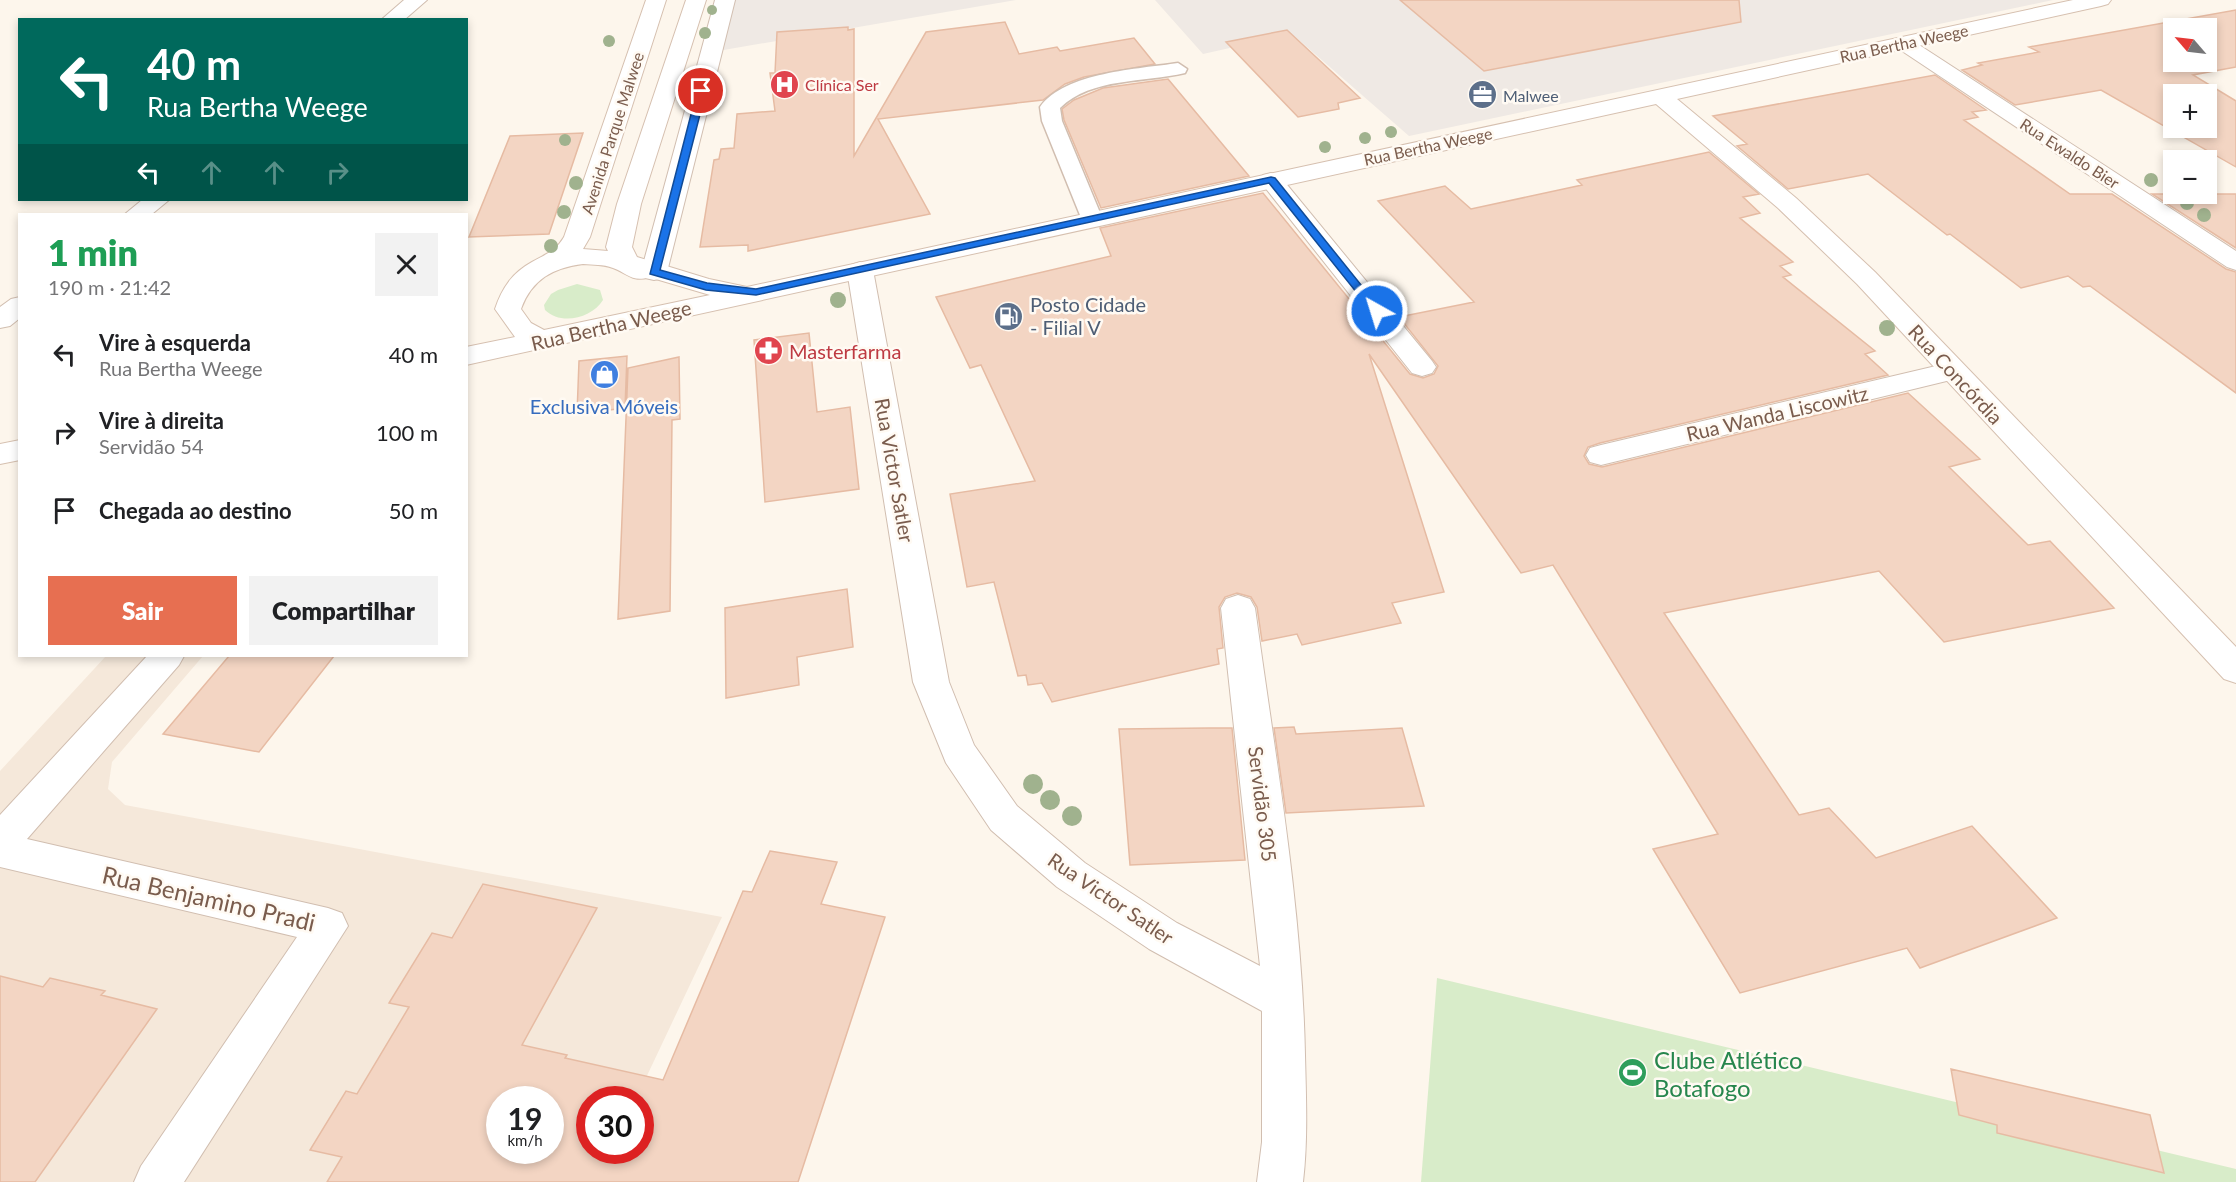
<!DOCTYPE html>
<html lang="pt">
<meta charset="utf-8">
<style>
:root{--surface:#fff;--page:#f2f2f2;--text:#202124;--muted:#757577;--accent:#e76f51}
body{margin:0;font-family:Lato,sans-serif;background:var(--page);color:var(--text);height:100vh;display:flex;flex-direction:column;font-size:22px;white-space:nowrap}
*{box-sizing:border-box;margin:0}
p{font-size:20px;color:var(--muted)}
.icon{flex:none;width:33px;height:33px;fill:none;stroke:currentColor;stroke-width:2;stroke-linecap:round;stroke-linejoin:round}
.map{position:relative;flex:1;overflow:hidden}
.side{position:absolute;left:18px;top:213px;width:450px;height:444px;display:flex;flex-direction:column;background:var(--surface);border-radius:0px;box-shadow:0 3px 9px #0003}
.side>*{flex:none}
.guide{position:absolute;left:18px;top:18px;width:450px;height:183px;border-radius:0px;box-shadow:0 3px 9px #0003;background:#00695c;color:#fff;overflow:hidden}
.needle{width:39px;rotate:298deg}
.fabs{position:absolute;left:2163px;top:18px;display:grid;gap:12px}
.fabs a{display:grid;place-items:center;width:54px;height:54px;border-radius:0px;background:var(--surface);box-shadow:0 3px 9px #0003;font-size:30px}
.speed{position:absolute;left:486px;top:1086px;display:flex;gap:12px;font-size:30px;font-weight:700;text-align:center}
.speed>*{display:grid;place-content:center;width:78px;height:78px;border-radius:50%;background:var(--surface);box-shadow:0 3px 9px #0003;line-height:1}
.speed small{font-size:15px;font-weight:400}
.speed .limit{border:9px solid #d22;background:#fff;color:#111}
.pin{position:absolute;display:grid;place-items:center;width:51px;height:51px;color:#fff;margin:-26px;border:3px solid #fff;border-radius:50%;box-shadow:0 2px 6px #0007}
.me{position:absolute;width:66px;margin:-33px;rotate:321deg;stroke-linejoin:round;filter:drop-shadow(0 0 4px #0008)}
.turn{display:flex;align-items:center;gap:21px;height:126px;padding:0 30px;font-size:27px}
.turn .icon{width:78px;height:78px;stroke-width:2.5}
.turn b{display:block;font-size:42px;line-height:51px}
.lanes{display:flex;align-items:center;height:57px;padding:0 30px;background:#0003;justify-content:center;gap:30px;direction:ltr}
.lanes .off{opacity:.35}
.round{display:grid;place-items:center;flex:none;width:63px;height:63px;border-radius:0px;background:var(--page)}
.overview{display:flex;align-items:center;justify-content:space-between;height:102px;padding:0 30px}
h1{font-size:36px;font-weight:800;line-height:45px;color:#1e9e55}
.button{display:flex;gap:12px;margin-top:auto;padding:12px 30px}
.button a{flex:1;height:69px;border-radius:0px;background:var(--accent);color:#fff;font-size:24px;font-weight:800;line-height:69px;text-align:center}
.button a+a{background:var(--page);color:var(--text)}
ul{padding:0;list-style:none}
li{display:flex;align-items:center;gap:18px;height:78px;padding:0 30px}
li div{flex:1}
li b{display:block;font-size:22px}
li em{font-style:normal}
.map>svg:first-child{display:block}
.residential{fill:#f5e8da;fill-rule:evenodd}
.industrial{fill:#efe9e4}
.green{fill:#d8ecc9}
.building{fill:#f3d5c3;stroke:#e6bba3;stroke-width:1.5;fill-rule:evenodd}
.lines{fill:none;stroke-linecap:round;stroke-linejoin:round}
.lane-casing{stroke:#d1beb0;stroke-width:3}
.street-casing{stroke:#d1beb0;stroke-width:2}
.secondary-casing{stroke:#d6c0b0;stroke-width:2}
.lane{fill:#fff;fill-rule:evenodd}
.street{fill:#fff;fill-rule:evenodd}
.secondary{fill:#fff;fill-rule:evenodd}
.tree{fill:#a0b28e}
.route{fill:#1a73e8;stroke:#114b97;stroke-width:1.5}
.labels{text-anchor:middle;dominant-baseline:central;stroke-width:5;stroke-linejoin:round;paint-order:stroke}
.far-street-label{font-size:16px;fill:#7a5c4d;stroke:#fffaf3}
.far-health-label{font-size:16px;fill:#be3a42;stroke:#fffaf3;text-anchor:start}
.far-service-label{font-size:16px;fill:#4e5e75;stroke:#fffaf3;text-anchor:start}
.service-label{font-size:20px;fill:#4e5e75;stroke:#fffaf3;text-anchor:start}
.street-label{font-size:20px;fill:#7a5c4d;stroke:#fffaf3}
.health-label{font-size:20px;fill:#be3a42;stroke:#fffaf3;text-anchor:start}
.shop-label{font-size:20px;fill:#366cbe;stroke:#fffaf3}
.near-street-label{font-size:24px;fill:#7a5c4d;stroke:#fffaf3}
.near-leisure-label{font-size:24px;fill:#27864d;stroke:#fffaf3;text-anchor:start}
</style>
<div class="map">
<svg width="2236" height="1182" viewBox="0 0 2236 1182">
<rect width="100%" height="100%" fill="#fdf6ec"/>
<path class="residential" d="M 106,656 L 203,656 L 112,762 L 108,789 L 125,805 L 722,917 L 636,1099 L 590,1100 L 590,1150 L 598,1182 L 0,1182 L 0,771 ZM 500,1100 L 550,1100 L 550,1150 L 500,1150 Z"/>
<path class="industrial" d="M 721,0 L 1016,0 L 712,52 Z
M 1155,0 L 2053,0 L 1409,136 L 1292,34 L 1203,54 Z"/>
<path class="green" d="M 577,284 L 600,290 L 603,300 C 592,318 561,326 545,310 L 544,305 L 551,294 L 558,290 Z
M 1437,978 L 2236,1169 L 2236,1182 L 1421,1182 Z"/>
<path class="building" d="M 1400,0 L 1739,0 L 1741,22 L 1484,71 Z
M 2236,10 L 2236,67 L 2193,75 L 2236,101 L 2236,167 L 2101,90 L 2015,105 L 1962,70 L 1982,65 L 1978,63 L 2039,52 L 2029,47 ZM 2174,28 L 2206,28 L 2206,62 L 2174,62 ZM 2174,94 L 2206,94 L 2206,128 L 2174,128 Z
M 1005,22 L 1019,54 L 1057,47 L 1060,51 L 1134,38 L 1155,64 L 1084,77 L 1065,84 L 1043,100 L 878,119 L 930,214 L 748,251 L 748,245 L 700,247 L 714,160 L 719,159 L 721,149 L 734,148 L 737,114 L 775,111 L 770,73 L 775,73 L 777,32 L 848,27 L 848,30 L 854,29 L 854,156 L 926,32 Z
M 1287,30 L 1360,98 L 1338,103 L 1339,109 L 1298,117 L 1226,42 Z
M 1935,75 L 1986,110 L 1972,112 L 1978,117 L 1964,120 L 2070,194 L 2112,194 L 2226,269 L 2236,272 L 2236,393 L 2090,286 L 2083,287 L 2068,276 L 2021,288 L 1950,234 L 1947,235 L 1868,174 L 1788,189 L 1737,146 L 1747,144 L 1713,116 Z
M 1168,79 L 1249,176 L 1101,208 L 1064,120 L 1062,109 L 1074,100 L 1103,88 Z
M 583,133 L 549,234 L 469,237 L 510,136 Z
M 1709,152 L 1759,194 L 1743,197 L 1760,213 L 1740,218 L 1793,262 L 1780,266 L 1791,275 L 1783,277 L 1875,351 L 1865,354 L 1888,375 L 1600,443 L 1588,447 L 1584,456 L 1589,464 L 1602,467 L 1908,393 L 1980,459 L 1949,467 L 2028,545 L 2050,541 L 2114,608 L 1944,642 L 1879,571 L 1664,613 L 1799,815 L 1829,808 L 1876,858 L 1972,826 L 2057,918 L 1920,968 L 1907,948 L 1740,993 L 1653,849 L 1718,834 L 1553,565 L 1521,573 L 1369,354 L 1444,592 L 1392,603 L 1401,623 L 1302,645 L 1297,634 L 1262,641 L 1257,607 L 1251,597 L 1237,593 L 1225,597 L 1219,607 L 1223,648 L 1217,649 L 1219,664 L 1052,702 L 1042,683 L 1028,685 L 1026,675 L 1018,676 L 994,582 L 967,587 L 950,494 L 1035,481 L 981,365 L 970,368 L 936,297 L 1111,256 L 1100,228 L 1263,193 L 1410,374 L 1423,378 L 1434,374 L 1438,366 L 1399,317 L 1474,302 L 1378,201 L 1445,186 L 1471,209 L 1582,185 L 1577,180 Z
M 2152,194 L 2236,194 L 2236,248 Z
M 809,333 L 817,412 L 850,407 L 859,489 L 765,502 L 754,340 Z
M 627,356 L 625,408 L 577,414 L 579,361 Z
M 679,357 L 680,419 L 672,420 L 670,611 L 618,619 L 628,368 Z
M 847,589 L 853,647 L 797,657 L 799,685 L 726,698 L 725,608 Z
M 229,656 L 334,656 L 259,752 L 163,734 Z
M 1294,727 L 1296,734 L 1402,728 L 1424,806 L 1286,813 L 1274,728 Z
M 1209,728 L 1232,728 L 1245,860 L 1130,865 L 1119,729 Z
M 770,851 L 837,862 L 821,904 L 885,917 L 798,1182 L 327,1182 L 342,1157 L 310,1150 L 346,1091 L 357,1094 L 409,1007 L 389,1003 L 432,933 L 452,938 L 483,884 L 597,908 L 522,1045 L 567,1055 L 565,1058 L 663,1080 L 743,891 L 752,892 ZM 500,1100 L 550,1100 L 550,1150 L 500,1150 ZM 590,1100 L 640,1100 L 640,1150 L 590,1150 Z
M 0,976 L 43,987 L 50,978 L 105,991 L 101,995 L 157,1009 L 35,1182 L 0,1182 Z
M 1951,1069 L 2150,1115 L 2164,1173 L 1997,1133 L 1997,1125 L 1959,1115 Z"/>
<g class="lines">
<defs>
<path id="lane" d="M 1178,63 L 1187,69 L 1185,73 C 1144,83 1092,77 1060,108 L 1062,121 L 1103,220 L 1100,225 L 1084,225 L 1042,121 L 1040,107 C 1065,72 1139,69 1178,63 Z"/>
<path id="street" d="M 404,0 L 427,0 L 404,20 L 381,20 Z
M 715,0 L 735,0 L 667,272 L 663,278 L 654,280 L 645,278 L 641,272 Z
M 1903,37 L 1910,39 L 2236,251 L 2236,270 L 2227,267 L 1896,47 L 1893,43 L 1896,39 Z
M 1271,173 L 1279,175 L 1432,361 L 1436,367 L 1432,373 L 1422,376 L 1412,373 L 1263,185 L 1259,180 L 1263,175 Z
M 142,200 L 169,200 L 152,214 L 125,214 Z
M 860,262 L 869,265 L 873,270 L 949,682 L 974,745 L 1017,806 L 1085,863 L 1177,923 L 1260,966 L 1221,608 L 1226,599 L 1238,595 L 1250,599 L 1255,608 C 1275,756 1302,905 1305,1055 C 1306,1098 1308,1139 1303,1182 L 1257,1182 L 1262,1142 L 1262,1011 L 1149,949 L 1057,887 L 991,830 L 946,763 L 913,682 L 847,270 L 851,265 Z
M 20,297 L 20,318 L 10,326 L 0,328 L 0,307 L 11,299 Z
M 1953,362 L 1963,365 L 1967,371 L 1963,377 L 1601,465 L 1590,462 L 1586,455 L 1590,448 L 1601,445 Z
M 147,656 L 184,656 L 179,665 L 27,839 L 328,908 L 342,913 L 348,926 L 184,1182 L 134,1182 L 141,1166 L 297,937 L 0,867 L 0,815 Z"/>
<path id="secondary" d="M 646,0 L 666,0 L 590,237 L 583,249 L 608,251 L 606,247 L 617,204 L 686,0 L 706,0 L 641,204 L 632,247 L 637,257 L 709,279 L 747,287 L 2073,0 L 2111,0 L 2108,4 L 2101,6 L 1677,99 L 1796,198 L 1875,272 L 2236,647 L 2236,683 L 2224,679 L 1857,284 L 1778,208 L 1656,104 L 466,365 L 466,347 L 515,337 L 495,309 C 502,288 512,273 532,262 C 546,254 556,251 564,237 ZM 583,264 C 593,265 603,264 613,268 C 627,273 633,283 649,277 L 710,295 L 544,330 L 531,323 L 521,309 C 532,279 553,268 583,264 Z
M 20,440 L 20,460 L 0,464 L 0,444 Z"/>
</defs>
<use href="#lane" class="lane-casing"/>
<use href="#street" class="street-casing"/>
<use href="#secondary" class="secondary-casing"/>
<use href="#lane" class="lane"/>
<use href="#street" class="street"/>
<use href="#secondary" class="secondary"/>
</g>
<g class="tree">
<circle cx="712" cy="10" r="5"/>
<circle cx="705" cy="33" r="6"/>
<circle cx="609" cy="41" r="6"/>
<circle cx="1391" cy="132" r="6"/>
<circle cx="1365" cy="138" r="6"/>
<circle cx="565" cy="140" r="6"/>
<circle cx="1325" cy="147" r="6"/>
<circle cx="2151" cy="180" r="7"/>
<circle cx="576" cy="183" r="7"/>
<circle cx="2187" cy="203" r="7"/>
<circle cx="564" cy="212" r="7"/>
<circle cx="2204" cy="215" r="7"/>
<circle cx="551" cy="246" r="7"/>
<circle cx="838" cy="300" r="8"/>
<circle cx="1887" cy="328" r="8"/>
<circle cx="1033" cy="784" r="10"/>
<circle cx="1050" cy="800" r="10"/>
<circle cx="1072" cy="816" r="10"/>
</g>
<path class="route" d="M 701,88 L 706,91 L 660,270 L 707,283 L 756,289 L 1271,177 L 1275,178 L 1382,311 L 1373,313 L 1269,183 L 756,295 L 706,290 L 650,274 L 697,91 Z"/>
<defs>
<symbol id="hospital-disc" viewBox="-11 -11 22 22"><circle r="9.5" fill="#e0444e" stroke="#fffaf3"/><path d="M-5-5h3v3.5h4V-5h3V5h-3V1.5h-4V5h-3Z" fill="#fff"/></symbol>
<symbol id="office-disc" viewBox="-11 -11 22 22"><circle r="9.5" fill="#5c6f8a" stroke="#fffaf3"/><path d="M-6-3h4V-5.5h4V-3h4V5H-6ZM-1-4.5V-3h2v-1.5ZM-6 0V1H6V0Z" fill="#fff"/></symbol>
<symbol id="fuel-disc" viewBox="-11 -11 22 22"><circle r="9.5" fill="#5c6f8a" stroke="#fffaf3"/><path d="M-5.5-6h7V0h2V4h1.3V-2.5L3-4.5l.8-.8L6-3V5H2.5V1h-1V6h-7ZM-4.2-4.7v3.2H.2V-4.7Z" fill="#fff"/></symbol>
<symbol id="pharmacy-disc" viewBox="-11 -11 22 22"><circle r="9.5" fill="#e0444e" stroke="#fffaf3"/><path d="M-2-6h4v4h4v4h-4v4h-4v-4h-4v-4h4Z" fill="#fff"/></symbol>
<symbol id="shop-disc" viewBox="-11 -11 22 22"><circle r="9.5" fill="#3f7fe0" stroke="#fffaf3"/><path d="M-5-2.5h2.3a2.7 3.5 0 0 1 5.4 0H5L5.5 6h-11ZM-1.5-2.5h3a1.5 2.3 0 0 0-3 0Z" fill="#fff"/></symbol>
<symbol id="stadium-disc" viewBox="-11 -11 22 22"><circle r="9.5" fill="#2e9e5b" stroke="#fffaf3"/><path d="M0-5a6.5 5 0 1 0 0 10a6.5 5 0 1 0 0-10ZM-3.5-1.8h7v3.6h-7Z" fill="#fff"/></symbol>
</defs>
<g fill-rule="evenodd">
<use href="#hospital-disc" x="768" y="68" width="33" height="33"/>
<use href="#office-disc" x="1466" y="78" width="33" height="33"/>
<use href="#fuel-disc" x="992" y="300" width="33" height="33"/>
<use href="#pharmacy-disc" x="752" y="334" width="33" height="33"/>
<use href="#shop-disc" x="588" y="358" width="33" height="33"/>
<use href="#stadium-disc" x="1616" y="1056" width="33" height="33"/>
</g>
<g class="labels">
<g class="far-street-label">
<text transform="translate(1904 43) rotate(-12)">Rua Bertha Weege</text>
<text transform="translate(612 133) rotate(-72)">Avenida Parque Malwee</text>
<text transform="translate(1428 146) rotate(-12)">Rua Bertha Weege</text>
<text transform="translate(2070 153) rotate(33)">Rua Ewaldo Bier</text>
</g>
<g class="far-health-label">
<text x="805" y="84">Clínica Ser</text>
</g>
<g class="far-service-label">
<text x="1503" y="95">Malwee</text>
</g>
<g class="service-label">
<text x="1030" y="304">Posto Cidade<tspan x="1030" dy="23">- Filial V</tspan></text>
</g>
<g class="street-label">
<text transform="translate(611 325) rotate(-13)">Rua Bertha Weege</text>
<text transform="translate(1956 374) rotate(47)">Rua Concórdia</text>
<text transform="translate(1777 413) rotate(-13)">Rua Wanda Liscowitz</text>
<text transform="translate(895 470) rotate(80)">Rua Victor Satler</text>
<text transform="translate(1263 804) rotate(83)">Servidão 305</text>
<text transform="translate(1111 898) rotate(34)">Rua Victor Satler</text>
</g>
<g class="health-label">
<text x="789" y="351">Masterfarma</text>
</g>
<g class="shop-label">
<text x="604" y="406">Exclusiva Móveis</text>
</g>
<g class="near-street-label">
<text transform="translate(209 898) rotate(13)">Rua Benjamino Pradi</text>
</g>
<g class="near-leisure-label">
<text x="1654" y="1059">Clube Atlético<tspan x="1654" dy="28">Botafogo</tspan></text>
</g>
</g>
</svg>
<div class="fabs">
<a><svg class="needle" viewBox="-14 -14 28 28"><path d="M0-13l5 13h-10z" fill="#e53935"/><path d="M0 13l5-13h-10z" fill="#757577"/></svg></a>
<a>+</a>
<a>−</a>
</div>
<div class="speed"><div>19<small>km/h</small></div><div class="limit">30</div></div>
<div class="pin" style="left:701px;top:91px;background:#d93025"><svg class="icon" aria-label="arrive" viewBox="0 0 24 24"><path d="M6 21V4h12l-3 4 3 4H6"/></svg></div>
<svg class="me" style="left:1377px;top:311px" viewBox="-20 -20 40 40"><circle r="17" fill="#1a73e8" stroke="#fff" stroke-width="3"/><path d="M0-11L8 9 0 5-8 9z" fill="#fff"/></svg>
<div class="guide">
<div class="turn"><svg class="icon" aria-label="left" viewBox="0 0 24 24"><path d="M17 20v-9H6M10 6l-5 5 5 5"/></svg><div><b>40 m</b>Rua Bertha Weege</div></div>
<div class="lanes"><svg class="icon" aria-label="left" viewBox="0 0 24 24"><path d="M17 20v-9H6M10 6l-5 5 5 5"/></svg><svg class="icon off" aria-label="ahead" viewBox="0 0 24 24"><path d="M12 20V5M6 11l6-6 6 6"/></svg><svg class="icon off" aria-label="ahead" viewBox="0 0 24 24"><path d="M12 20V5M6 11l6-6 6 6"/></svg><svg class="icon off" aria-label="right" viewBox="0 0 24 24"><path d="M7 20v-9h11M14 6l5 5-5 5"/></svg></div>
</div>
<section class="side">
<div class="overview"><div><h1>1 min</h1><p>190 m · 21:42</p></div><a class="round"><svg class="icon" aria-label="close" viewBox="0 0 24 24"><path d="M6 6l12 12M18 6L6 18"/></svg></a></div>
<ul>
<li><svg class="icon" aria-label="left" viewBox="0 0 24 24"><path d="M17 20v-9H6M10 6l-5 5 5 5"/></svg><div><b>Vire à esquerda</b><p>Rua Bertha Weege</p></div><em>40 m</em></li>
<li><svg class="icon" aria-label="right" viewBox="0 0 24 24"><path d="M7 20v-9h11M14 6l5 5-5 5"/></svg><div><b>Vire à direita</b><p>Servidão 54</p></div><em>100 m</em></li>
<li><svg class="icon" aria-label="arrive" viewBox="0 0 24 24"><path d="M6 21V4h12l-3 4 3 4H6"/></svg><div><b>Chegada ao destino</b></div><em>50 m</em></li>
</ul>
<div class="button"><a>Sair</a><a>Compartilhar</a></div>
</section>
</div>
